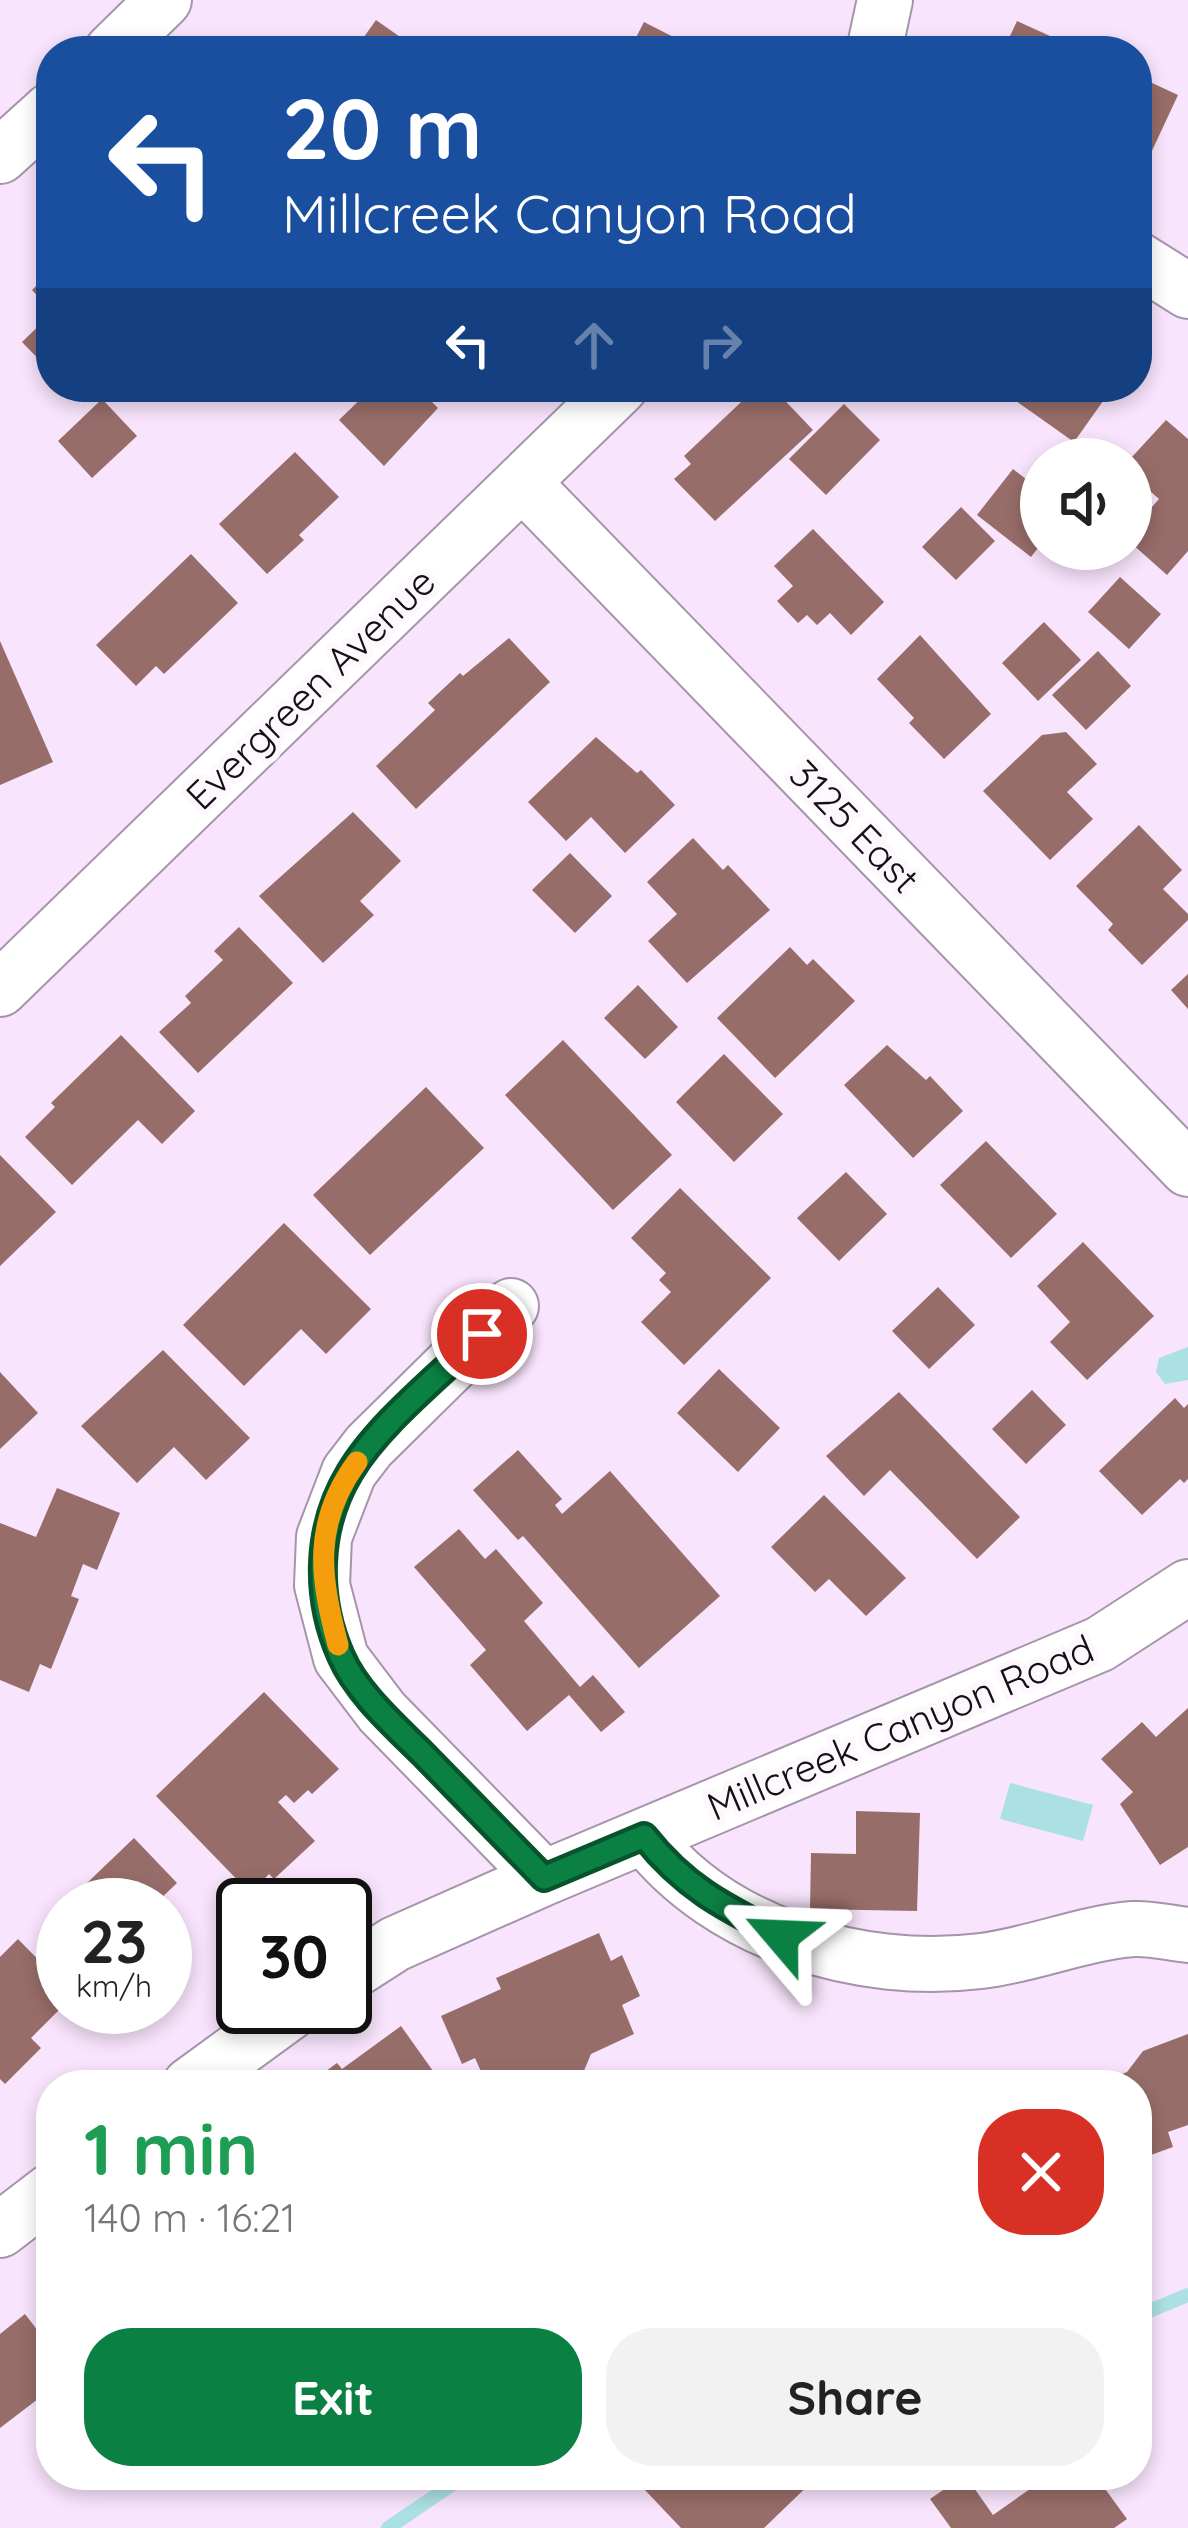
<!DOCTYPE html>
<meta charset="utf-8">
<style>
:root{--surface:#fff;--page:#f2f2f2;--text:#222;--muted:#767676;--accent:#0b8043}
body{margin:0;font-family:Quicksand,sans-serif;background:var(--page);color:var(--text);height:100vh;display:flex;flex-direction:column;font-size:45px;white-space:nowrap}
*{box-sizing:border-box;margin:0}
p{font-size:39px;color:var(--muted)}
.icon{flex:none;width:66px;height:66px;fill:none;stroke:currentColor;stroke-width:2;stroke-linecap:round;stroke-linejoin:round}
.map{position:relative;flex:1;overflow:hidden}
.sheet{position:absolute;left:36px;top:2070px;width:1116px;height:420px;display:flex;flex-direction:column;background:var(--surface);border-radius:48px;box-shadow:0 6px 18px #0003}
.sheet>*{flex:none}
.hud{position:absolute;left:36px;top:36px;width:1116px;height:366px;border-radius:48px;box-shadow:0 6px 18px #0003;background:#1a4fa0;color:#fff;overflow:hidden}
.controls{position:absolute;left:1020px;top:438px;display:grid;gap:24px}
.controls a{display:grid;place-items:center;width:132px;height:132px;border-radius:50%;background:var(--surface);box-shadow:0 6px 18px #0003;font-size:60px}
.speed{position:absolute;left:36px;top:1878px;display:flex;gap:24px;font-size:60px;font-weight:700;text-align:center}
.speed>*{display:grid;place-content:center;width:156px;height:156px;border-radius:50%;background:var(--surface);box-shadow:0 6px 18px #0003;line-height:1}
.speed small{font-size:30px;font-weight:400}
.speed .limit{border:6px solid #111;border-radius:18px;background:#fff;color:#111}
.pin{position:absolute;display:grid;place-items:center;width:102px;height:102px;color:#fff;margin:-51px;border:6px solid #fff;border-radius:50%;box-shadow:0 3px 12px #0007}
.me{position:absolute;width:132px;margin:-66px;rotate:296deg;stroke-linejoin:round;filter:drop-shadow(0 0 9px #0008)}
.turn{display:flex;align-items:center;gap:42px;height:252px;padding:0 48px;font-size:54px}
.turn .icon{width:156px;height:156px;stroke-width:2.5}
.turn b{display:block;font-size:84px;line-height:102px}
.lanes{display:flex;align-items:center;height:114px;padding:0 48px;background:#0003;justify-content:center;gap:60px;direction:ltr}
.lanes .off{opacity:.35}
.round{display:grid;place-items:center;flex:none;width:126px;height:126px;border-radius:48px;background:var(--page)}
.overview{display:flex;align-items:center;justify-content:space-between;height:204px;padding:0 48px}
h1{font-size:72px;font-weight:700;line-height:90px;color:#1e9e55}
.primary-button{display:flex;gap:24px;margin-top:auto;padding:24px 48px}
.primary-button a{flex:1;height:138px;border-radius:48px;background:var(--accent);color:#fff;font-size:48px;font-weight:700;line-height:138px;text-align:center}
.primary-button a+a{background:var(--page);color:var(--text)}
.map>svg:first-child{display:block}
.water{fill:#abe0e4}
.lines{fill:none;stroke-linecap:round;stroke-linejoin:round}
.stream{stroke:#abe0e4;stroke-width:14}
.building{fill:#976d69}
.street-casing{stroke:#a694aa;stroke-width:58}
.street{stroke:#fff;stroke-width:54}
.route-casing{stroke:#07532c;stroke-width:30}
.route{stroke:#0b8043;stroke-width:21}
.slow{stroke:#f59e0b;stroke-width:21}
.labels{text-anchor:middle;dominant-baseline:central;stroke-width:12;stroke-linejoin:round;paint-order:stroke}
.street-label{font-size:39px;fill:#150e16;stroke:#fcf8fc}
</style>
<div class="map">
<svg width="1188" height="2528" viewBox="0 0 1188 2528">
<rect width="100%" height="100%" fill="#f8e4fc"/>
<path class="water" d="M 1188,1347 L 1188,1380 L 1165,1384 L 1156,1372 L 1159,1358 Z
M 1010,1783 L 1093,1805 L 1083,1841 L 1000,1819 Z"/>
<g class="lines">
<path class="stream" d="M 1137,2316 L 1188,2295
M 388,2528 L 466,2475"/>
</g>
<path class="building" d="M 376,20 L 420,51 L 354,51 Z
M 1017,21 L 1083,51 L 1003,51 Z
M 644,22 L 701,51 L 629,51 Z
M 1137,76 L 1178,95 L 1150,155 L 1137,149 Z
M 51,271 L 51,310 L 32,290 Z
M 51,314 L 51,372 L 22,342 Z
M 373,387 L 417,387 L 438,408 L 384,466 L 339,420 Z
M 757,387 L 772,387 L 813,430 L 715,521 L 674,479 L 691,464 L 684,456 Z
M 996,387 L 1113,387 L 1074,442 Z
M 102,399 L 137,436 L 92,478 L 58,441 Z
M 844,404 L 880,440 L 826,495 L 789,459 Z
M 1166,420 L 1188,439 L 1188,551 L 1167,575 L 1131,543 L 1131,531 L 1159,499 L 1131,474 L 1131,458 Z
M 295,452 L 339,497 L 299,535 L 304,540 L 267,574 L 219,524 Z
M 1013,469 L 1041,491 L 1041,544 L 1031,557 L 977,515 Z
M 961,507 L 995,541 L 956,580 L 922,547 Z
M 813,529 L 884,602 L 851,635 L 830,613 L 817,625 L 807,615 L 798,623 L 777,601 L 793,586 L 774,566 Z
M 191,554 L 238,603 L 164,674 L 156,666 L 136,686 L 96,645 Z
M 1120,577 L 1161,614 L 1129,649 L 1088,612 Z
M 1044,622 L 1081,660 L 1038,701 L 1002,663 Z
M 920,635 L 991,714 L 944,759 L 909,723 L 914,718 L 877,679 Z
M 509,638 L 550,682 L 416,809 L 376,766 L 435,710 L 428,703 L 460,673 L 463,676 Z
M 0,641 L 53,762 L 0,785 Z
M 1098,651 L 1131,686 L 1086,730 L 1052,695 Z
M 1066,732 L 1097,764 L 1067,792 L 1093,819 L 1050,860 L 983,791 L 1042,735 Z
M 596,737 L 637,773 L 641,770 L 675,805 L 625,853 L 591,817 L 566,841 L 528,802 Z
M 353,812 L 401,861 L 360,901 L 374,915 L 323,963 L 259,896 Z
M 1139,825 L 1182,870 L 1163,889 L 1188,914 L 1188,920 L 1142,965 L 1108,930 L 1113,924 L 1076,886 Z
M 693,838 L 723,870 L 728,865 L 770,910 L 687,983 L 648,941 L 677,914 L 647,882 Z
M 570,853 L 612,896 L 575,933 L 532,890 Z
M 239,927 L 293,983 L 198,1073 L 159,1032 L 191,1003 L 185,996 L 223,960 L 214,951 Z
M 790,947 L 807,965 L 813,959 L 855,1001 L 775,1078 L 717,1018 Z
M 1188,974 L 1188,1009 L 1171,990 Z
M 638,985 L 678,1027 L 645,1059 L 604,1018 Z
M 121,1035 L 195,1111 L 162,1144 L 138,1120 L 72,1185 L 25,1137 L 55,1107 L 51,1103 Z
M 563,1040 L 672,1155 L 613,1210 L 505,1095 Z
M 887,1045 L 926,1080 L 930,1076 L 963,1111 L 913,1158 L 844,1085 Z
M 724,1054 L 783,1114 L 734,1162 L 676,1102 Z
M 426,1087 L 484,1148 L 370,1255 L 313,1195 Z
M 986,1141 L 1057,1214 L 1011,1258 L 940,1185 Z
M 0,1155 L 56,1212 L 0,1266 Z
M 846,1172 L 887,1214 L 839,1261 L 797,1218 Z
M 680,1188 L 771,1278 L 684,1365 L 641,1322 L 671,1292 L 659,1280 L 666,1273 L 631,1238 Z
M 284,1223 L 371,1309 L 326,1354 L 301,1329 L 244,1386 L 183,1325 Z
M 1083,1242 L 1154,1316 L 1087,1380 L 1050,1342 L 1070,1322 L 1037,1286 Z
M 938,1287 L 975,1325 L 929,1369 L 892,1331 Z
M 163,1350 L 250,1438 L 206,1480 L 174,1447 L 137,1483 L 81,1426 Z
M 719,1369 L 780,1428 L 738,1472 L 677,1413 Z
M 0,1372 L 38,1413 L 0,1449 Z
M 1032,1390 L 1066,1425 L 1026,1464 L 992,1429 Z
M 899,1392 L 1020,1517 L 977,1559 L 890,1470 L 864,1496 L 826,1456 Z
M 1175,1398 L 1184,1408 L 1188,1404 L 1188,1479 L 1184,1483 L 1180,1479 L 1142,1515 L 1099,1471 Z
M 518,1450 L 562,1499 L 555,1505 L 562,1514 L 610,1471 L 720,1596 L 639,1668 L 523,1536 L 518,1540 L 473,1490 Z
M 57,1488 L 120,1513 L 97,1570 L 83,1564 L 71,1596 L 79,1599 L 51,1669 L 40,1664 L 29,1692 L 0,1680 L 0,1523 L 36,1537 Z
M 824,1495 L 906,1578 L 866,1616 L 829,1579 L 815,1592 L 771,1547 Z
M 459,1529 L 485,1559 L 496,1549 L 543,1603 L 524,1621 L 580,1687 L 593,1675 L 625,1712 L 601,1732 L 569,1695 L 527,1731 L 470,1665 L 486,1650 L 414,1567 Z
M 264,1692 L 339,1769 L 312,1794 L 308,1790 L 294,1803 L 286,1795 L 278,1802 L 315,1841 L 274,1879 L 269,1874 L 250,1893 L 156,1796 Z
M 1188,1708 L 1188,1847 L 1160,1865 L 1120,1804 L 1133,1792 L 1101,1759 L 1142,1722 L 1156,1737 Z
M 856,1811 L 920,1813 L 917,1911 L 810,1909 L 811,1853 L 856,1854 Z
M 134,1838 L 177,1883 L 154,1905 L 64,1905 Z
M 599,1933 L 611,1961 L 622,1955 L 640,1996 L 622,2005 L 634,2034 L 591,2054 L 578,2085 L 487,2085 L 475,2058 L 462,2064 L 441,2016 L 501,1989 L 496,1978 Z
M 18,1939 L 63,1985 L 63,2006 L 31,2038 L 41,2048 L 5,2084 L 0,2079 L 0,1957 Z
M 401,2026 L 443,2085 L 307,2085 L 337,2063 L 342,2069 Z
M 1188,2034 L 1188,2125 L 1168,2132 L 1173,2147 L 1137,2160 L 1137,2085 L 1094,2085 L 1127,2072 L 1143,2051 Z
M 25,2314 L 51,2348 L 51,2389 L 0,2428 L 0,2334 Z
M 659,2475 L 819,2475 L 764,2528 L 681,2528 L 644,2489 Z
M 965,2475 L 993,2515 L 1050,2475 L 1095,2475 L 1127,2519 L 1114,2528 L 951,2528 L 930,2499 Z"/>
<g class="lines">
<defs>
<path id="street" d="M 112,51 L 164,0
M 874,51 L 885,0
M 0,156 L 51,110
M 1137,259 L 1188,291
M 522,482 L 1188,1169
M 0,989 L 620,387
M 511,1306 L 369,1446 L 349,1472 L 324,1537 L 322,1585 L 341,1658 L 382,1712 L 544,1878
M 644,1836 C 720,1934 859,1976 981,1961 C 1032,1955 1082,1933 1133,1929 C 1151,1928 1170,1933 1188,1935
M 345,1976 L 395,1944 L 544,1878 L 1100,1644 L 1188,1587
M 190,2085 L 297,2007
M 0,2230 L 51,2191"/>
</defs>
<use href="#street" class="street-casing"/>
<use href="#street" class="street"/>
</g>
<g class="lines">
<defs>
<path id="route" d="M 482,1334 C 441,1375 380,1422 350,1472 C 316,1528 315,1597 341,1656 C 357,1693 395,1726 423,1754 C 463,1795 504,1837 544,1878 L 644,1836 C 684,1887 724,1907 781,1936"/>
</defs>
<use href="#route" class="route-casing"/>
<use href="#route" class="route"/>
<path class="slow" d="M 338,1645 C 320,1577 312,1523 357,1462"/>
</g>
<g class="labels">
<g class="street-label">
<text transform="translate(310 688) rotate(-44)">Evergreen Avenue</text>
<text transform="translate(855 826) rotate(46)">3125 East</text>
<text transform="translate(900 1727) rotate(-23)">Millcreek Canyon Road</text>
</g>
</g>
</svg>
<div class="controls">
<a><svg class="icon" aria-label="sound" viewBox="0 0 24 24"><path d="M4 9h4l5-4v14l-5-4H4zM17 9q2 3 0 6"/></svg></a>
</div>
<div class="speed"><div>23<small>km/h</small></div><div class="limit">30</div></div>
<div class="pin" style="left:482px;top:1334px;background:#d93025"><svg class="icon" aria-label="arrive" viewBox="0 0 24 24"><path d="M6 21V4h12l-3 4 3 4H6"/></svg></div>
<svg class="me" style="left:781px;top:1936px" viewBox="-20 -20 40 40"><path d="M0-17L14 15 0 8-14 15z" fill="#0b8043" stroke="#fff" stroke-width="4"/></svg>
<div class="hud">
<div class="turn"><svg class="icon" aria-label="left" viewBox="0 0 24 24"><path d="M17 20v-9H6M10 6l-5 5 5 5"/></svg><div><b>20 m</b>Millcreek Canyon Road</div></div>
<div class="lanes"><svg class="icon" aria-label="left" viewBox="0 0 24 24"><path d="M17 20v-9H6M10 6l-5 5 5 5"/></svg><svg class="icon off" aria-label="ahead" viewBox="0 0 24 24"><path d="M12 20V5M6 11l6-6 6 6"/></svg><svg class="icon off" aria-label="right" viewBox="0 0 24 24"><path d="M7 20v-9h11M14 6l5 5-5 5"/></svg></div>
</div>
<section class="sheet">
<div class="overview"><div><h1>1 min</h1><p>140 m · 16:21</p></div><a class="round" style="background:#d93025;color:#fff"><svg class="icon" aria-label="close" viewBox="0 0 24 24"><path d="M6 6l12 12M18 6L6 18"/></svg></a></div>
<div class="primary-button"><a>Exit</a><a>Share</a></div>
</section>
</div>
